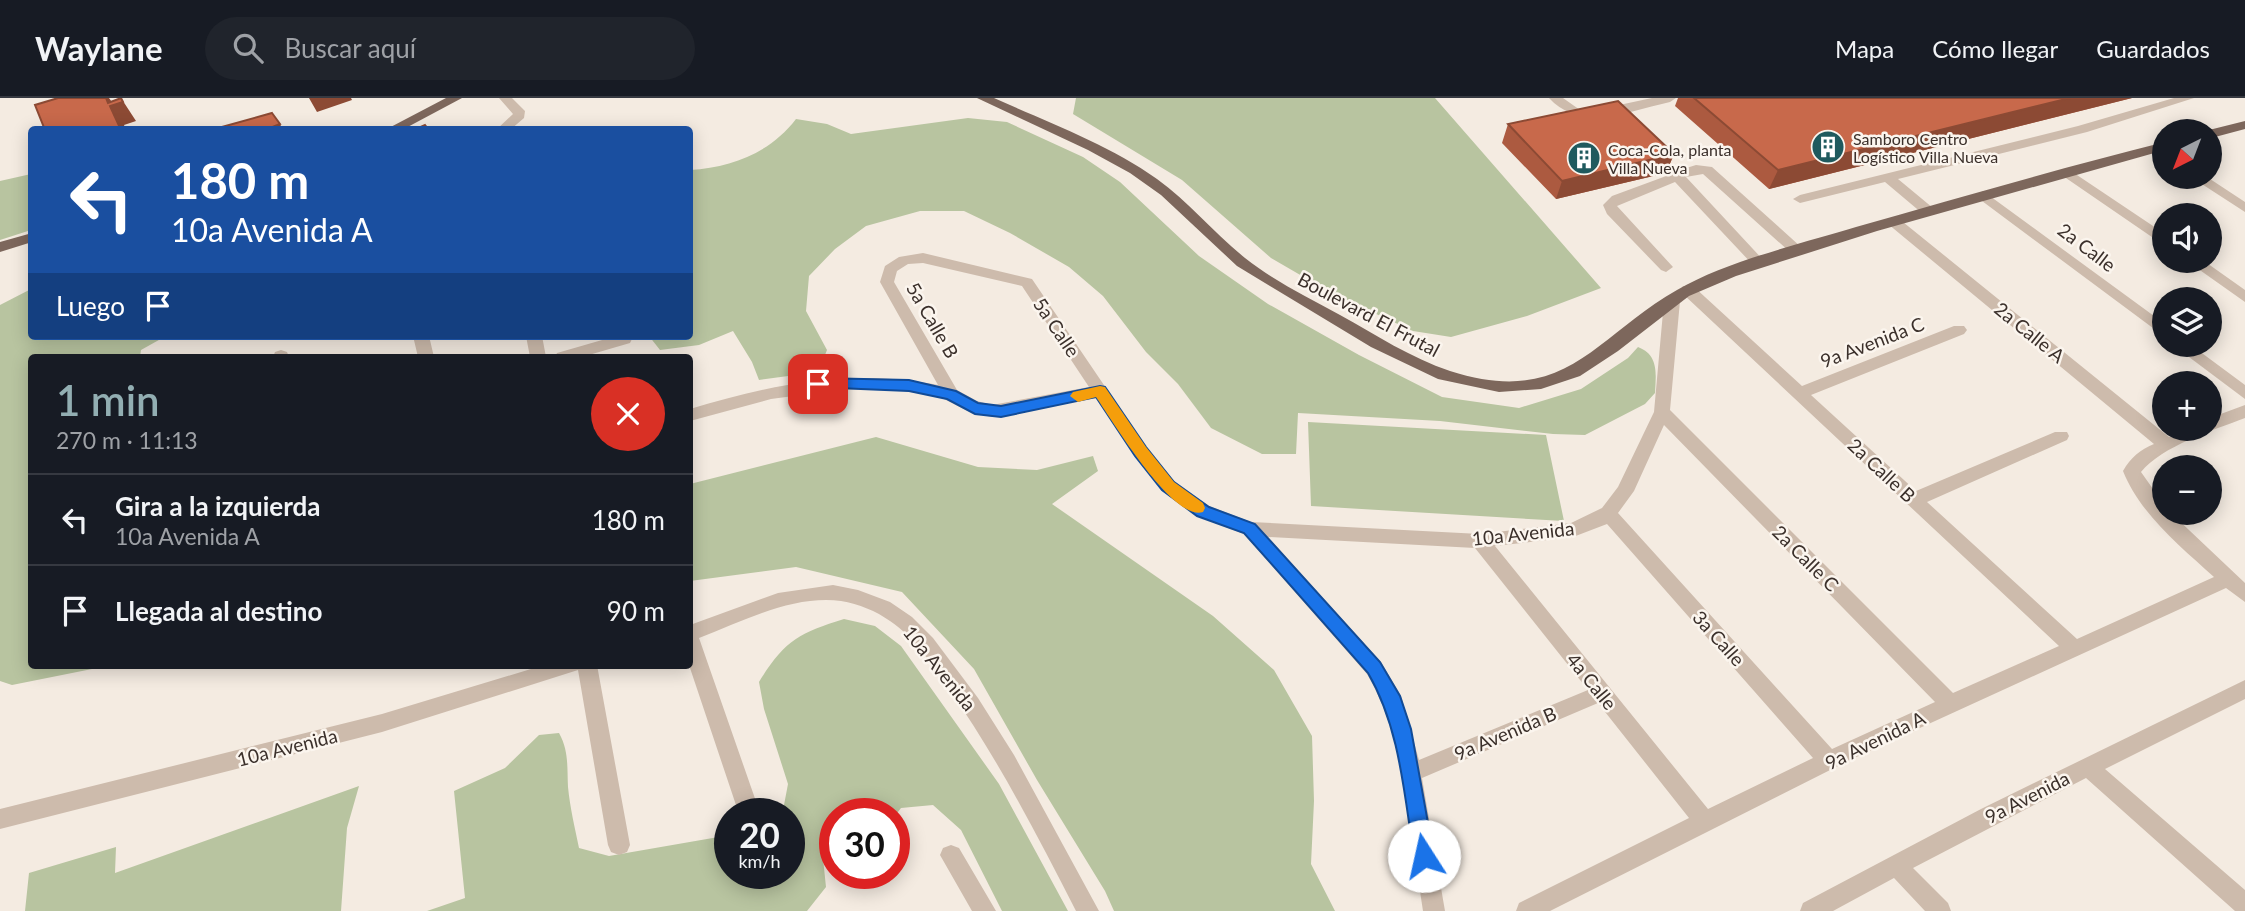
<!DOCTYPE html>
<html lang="es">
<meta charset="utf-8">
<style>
:root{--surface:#171b24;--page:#20242c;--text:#f1f3f6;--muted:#9ea1a6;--line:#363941;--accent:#92aeb2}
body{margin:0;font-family:Lato,sans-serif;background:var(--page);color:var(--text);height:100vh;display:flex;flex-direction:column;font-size:26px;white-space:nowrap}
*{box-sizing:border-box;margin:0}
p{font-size:23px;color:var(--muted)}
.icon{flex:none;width:38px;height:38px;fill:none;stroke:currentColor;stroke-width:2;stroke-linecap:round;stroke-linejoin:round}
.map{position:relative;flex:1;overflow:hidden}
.panel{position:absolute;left:28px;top:256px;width:665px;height:315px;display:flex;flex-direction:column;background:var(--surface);border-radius:7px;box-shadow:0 4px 18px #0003}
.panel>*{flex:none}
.banner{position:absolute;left:28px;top:28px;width:665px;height:214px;border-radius:7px;box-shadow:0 4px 18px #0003;background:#1a4fa0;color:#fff;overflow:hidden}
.needle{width:46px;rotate:222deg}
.controls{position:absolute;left:2152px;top:21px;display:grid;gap:14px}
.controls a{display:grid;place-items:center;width:70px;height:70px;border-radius:50%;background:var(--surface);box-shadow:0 4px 18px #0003;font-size:35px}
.speed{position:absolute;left:714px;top:700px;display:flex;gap:14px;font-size:35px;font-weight:700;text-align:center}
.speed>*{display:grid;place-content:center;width:91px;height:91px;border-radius:50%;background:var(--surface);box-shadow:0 4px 18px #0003;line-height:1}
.speed small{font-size:18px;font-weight:400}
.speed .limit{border:10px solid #d22;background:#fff;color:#111}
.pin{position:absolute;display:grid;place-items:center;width:60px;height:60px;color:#fff;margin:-30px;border-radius:14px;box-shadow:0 4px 10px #0006}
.me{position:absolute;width:77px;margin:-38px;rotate:350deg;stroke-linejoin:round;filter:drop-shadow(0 0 5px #0008)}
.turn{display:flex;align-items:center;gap:24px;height:147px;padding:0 28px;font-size:32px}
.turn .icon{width:91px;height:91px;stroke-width:2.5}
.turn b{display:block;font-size:49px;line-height:60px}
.then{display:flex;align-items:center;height:66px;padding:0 28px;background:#0003;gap:14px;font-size:26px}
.round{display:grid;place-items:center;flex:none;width:74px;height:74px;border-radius:37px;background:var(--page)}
.overview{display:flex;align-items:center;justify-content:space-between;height:119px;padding:0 28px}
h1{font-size:42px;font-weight:600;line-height:52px;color:var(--accent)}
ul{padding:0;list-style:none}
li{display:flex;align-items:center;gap:21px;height:91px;padding:0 28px;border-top:2px solid var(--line)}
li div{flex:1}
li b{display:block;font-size:26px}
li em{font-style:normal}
header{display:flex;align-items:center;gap:42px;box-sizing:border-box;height:98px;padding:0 35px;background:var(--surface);border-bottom:2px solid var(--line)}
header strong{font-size:33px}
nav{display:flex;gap:38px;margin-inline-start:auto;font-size:24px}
.search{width:490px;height:63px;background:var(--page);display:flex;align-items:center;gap:18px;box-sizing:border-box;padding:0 24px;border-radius:38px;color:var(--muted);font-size:26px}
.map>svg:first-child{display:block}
.green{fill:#b8c4a0}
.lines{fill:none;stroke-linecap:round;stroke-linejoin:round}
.minor{fill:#cdbbac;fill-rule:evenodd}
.major{fill:#7d675c;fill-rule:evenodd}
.wall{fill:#ac5a40}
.shaded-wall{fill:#8c4a34}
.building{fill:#c8694b;stroke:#8c4a34;stroke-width:2}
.route{fill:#1a73e8;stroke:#114b97;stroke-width:2}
.slow{fill:#f59e0b}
.labels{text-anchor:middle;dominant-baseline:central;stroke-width:5;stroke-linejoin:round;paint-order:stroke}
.far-poi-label{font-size:16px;fill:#3b302b;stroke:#fbf5ee;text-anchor:start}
.street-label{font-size:19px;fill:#3b302b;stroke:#fbf5ee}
</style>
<header>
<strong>Waylane</strong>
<div class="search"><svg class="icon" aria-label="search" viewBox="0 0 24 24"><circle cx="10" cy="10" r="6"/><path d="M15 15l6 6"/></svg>Buscar aquí</div>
<nav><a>Mapa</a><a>Cómo llegar</a><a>Guardados</a></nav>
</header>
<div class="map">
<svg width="2245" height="813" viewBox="0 0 2245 813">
<rect width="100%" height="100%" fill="#f4ebe1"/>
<path class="green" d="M 1076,0 L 1435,0 L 1601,190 L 1527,218 L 1451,239 L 1413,233 L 1333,196 L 1271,160 L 1182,82 L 1073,16 Z
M 968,20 L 1007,24 L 1083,59 L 1120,84 L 1199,158 L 1268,206 L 1359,257 L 1442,299 L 1519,310 L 1581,291 L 1628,260 L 1638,249 C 1659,257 1656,276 1655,295 L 1645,306 L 1585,337 L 1553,336 L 1440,323 L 1298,315 L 1296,356 L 1262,356 L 1211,330 L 1178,286 L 1146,254 L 1103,198 L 1069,169 L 1010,135 L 964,113 L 920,113 L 866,128 L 835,151 L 809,178 L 806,213 L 827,252 L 818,274 L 759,282 L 752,264 L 733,233 L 699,247 L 660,252 L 649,238 L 690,238 L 690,72 C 732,69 770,55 796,21 L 827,26 L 851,36 Z
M 31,76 L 31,132 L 0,142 L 0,83 Z
M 31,191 L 32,238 L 166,238 L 141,252 L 140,259 L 32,259 L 32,567 L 112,567 L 12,587 L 0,583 L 0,207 Z
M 1308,324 L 1546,337 L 1564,423 L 1311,408 Z
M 876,339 L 978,369 L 1037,372 L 1093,358 L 1098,373 L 1052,406 L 1213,518 L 1274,572 L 1312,638 L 1314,703 L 1311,766 L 1335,813 L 1114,813 L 1105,793 L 1037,682 L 974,571 L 902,494 L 796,469 L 690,483 L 690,386 Z
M 844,521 L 875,528 L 901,548 L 999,686 L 1068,813 L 1002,813 L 961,732 L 933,707 L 901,710 L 894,719 L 894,716 L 835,716 L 835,747 L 822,751 L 826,789 L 807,813 L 427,813 L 465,800 L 454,693 L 505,670 L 539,637 L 559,635 C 569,653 567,669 568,689 C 570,710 575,730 579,750 L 609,758 L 730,737 L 730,775 L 789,775 L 789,716 L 775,716 L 784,707 L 788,686 L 764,611 L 759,584 C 784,543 799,535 844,521 Z
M 359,688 L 347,730 L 341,813 L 25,813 L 29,775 L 116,749 L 115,775 Z"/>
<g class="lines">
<path class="minor" d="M 499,0 L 512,0 L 525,13 L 524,20 L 510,32 L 496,32 L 513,16 Z
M 1549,0 L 1563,0 L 1580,12 L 1591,13 L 1652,0 L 1676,0 L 1670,4 C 1629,13 1581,35 1549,0 Z
M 2174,0 L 2194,0 L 2087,34 L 1898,81 L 1933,110 L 1933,116 L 1923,116 L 1885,84 L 1800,105 L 1793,101 L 1800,97 L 2078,28 Z
M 1671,67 L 1680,72 L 1696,67 L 1712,69 L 1801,149 L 1803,152 L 1801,155 L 1791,155 L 1703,76 L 1686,79 L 1766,165 L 1764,168 L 1754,168 L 1675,84 L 1617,108 L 1673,169 L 1666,174 L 1661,172 L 1607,116 L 1603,107 L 1612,98 L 1669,77 L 1664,71 Z
M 2068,71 L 2165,136 L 2165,148 L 2063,78 L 2063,72 Z
M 2191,79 L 2207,79 L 2245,104 L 2245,114 Z
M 1983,93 L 2165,226 L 2165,239 L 1978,100 L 1976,97 Z
M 1893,119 L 1898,120 L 2169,339 L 2187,331 L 2210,331 L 2210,320 L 2245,307 L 2245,320 C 2214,332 2162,348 2141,374 L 2165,408 L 2165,415 L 2171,415 L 2245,485 L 2245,504 L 2226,490 L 1852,661 L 1550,813 L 1516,813 L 1519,805 L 1689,720 L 1598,605 L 1422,680 L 1445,813 L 1423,813 C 1411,738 1406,641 1367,576 L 1244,436 L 1197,418 L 1162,393 L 1134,357 L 1096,300 L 992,319 L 970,314 L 938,298 L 883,290 L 854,290 L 771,301 L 690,323 L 690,311 C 772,286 852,270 938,287 L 880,184 L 885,168 L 899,159 L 923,155 L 1032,181 L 1146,349 L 1174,383 L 1209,408 L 1251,424 L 1480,436 L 1571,425 L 1602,410 L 1618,389 L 1654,314 L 1664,203 L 1672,198 L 1680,203 L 1670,312 L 1953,595 L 2059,548 L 1683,196 L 1680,192 L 1683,188 L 1693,188 L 1802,288 L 1954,228 L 1964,228 L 1967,232 L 1964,236 L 1811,297 L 1916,393 L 2055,334 L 2067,334 L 2069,338 L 2067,342 L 1927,404 L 2077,541 L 2214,479 C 2181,449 2140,416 2123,373 C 2131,359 2140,352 2154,346 L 1888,126 L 1886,123 ZM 923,165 L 1022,188 L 1089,289 L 992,307 L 977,303 L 957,292 L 894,184 L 897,173 L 908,166 ZM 1664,327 L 1935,604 L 1832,651 L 1618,415 L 1634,393 ZM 1607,426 L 1813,660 L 1708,711 L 1495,448 L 1573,439 ZM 1268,439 L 1475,450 L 1588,592 L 1419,662 L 1401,598 L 1381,564 Z
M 2187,163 L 2204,163 L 2245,192 L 2245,204 Z
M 413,238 L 429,238 L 434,259 L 418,259 Z
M 526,238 L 542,238 L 546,259 L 530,259 Z
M 616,238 L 630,238 L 632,241 L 630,245 L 582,259 L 555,259 L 557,255 Z
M 2173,247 L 2191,247 L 2245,287 L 2245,301 Z
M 281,252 L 287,254 L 289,259 L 273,259 L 275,254 Z
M 833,487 L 858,492 L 890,504 L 912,519 L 933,540 L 978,600 L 1014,657 L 1099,813 L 1076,813 C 1037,737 998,661 949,591 C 933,568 915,540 890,523 C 876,513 859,506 841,503 C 792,497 743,523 699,540 L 759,712 L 757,716 L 739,716 L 689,567 L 690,527 L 778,495 Z
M 544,567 L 597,567 L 630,747 L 627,754 L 619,757 L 611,754 L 608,747 L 578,572 L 382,634 L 0,731 L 0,711 L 382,616 Z
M 2245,582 L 2245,601 L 2105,671 L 2245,792 L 2245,813 L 2235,813 L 2086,680 L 1913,770 L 1948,805 L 1951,813 L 1925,813 L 1894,780 L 1833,813 L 1800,813 L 1803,805 L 1981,711 Z
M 951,747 L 959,750 L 996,813 L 972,813 L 940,757 L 943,750 Z"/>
<path class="major" d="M 446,0 L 462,0 L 402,32 L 385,32 Z
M 977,0 L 994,0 C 1049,25 1108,46 1157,81 C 1189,104 1214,135 1245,160 C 1274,183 1308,199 1340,217 C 1376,237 1411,260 1450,273 C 1566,310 1593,240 1677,192 C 1727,163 1800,146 1856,129 C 1958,100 2061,70 2165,44 L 2165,52 L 1877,133 L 1736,178 L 1689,198 L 1618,253 L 1580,278 L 1541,291 L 1499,294 L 1438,281 L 1371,249 L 1237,168 L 1161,97 L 1130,75 L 1088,52 Z
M 2245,23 L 2245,31 L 2215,39 L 2210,40 L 2210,33 L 2205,33 Z
M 32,135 L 32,144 L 0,154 L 0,144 Z"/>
</g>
<path class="wall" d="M 1678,0 L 2132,0 L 1769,91 L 1675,8 Z
M 1508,26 L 1674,56 L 1666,75 L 1556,101 L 1502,45 Z"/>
<path class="shaded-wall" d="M 106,0 L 109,0 L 114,7 L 121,0 L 136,23 L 124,27 L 126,32 L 121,32 Z
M 309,0 L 351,0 L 352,2 L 317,14 Z
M 2070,0 L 2132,0 L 1769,91 L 1778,72 Z
M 280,26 L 283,32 L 265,32 Z
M 1674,56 L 1666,75 L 1556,101 L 1562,83 Z"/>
<path class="building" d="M 58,0 L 106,0 L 108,5 L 121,0 L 123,4 L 110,8 L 121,32 L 45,32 L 35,7 Z
M 1694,0 L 2070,0 L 1778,72 Z
M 1618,3 L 1674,56 L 1562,83 L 1508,26 Z
M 272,15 L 280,26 L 265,32 L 211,32 Z
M 425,27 L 429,32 L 414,32 Z"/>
<path class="route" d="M 818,280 L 909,282 L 956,293 L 978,305 L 1001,308 L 1100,288 L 1105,289 L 1146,349 L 1174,384 L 1209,409 L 1255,426 L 1380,564 L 1400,598 L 1411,631 L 1434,758 L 1431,765 L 1424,767 L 1417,765 L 1414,758 C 1404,696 1400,630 1368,575 L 1244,435 L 1197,418 L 1162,392 L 1135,358 L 1096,299 L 1001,319 L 975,316 L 947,301 L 909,293 L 813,289 L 811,286 L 813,282 Z"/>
<path class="slow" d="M 1100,288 L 1105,289 L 1146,349 L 1174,384 L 1203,405 L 1205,410 L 1203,414 C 1173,424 1112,322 1096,299 L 1078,304 L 1070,298 L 1073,294 Z"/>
<defs>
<symbol id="building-disc" viewBox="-11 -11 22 22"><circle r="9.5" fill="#1f5a5e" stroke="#fbf5ee"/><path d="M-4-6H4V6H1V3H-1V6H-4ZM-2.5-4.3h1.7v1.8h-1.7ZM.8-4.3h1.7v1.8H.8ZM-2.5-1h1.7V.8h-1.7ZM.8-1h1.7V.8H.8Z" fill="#fff"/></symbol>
</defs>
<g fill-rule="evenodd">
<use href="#building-disc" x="1809" y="30" width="38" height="38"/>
<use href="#building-disc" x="1565" y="41" width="38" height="38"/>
</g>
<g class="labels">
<g class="far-poi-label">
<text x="1853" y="40">Samboro Centro<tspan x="1853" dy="18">Logístico Villa Nueva</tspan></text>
<text x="1608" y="51">Coca-Cola, planta<tspan x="1608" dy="18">Villa Nueva</tspan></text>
</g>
<g class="street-label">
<text transform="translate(2087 149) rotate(37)">2a Calle</text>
<text transform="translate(1369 216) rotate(28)">Boulevard El Frutal</text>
<text transform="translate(933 222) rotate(60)">5a Calle B</text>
<text transform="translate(1057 229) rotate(56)">5a Calle</text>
<text transform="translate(2030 234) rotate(39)">2a Calle A</text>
<text transform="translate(1872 244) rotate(-21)">9a Avenida C</text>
<text transform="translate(1882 372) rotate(43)">2a Calle B</text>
<text transform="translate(1523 435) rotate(-6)">10a Avenida</text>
<text transform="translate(1806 460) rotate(45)">2a Calle C</text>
<text transform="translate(1719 540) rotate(48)">3a Calle</text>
<text transform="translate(940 570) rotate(51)">10a Avenida</text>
<text transform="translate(1592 583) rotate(51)">4a Calle</text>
<text transform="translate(1505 635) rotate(-23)">9a Avenida B</text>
<text transform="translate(1875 642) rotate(-26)">9a Avenida A</text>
<text transform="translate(287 649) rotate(-14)">10a Avenida</text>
<text transform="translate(2027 699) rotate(-27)">9a Avenida</text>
</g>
</g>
</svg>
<div class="controls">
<a><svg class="needle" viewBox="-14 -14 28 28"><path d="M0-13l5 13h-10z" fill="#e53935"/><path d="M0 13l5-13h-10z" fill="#9ea1a6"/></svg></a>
<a><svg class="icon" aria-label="sound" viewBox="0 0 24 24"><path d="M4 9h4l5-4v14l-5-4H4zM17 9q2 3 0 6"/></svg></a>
<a><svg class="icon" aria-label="layers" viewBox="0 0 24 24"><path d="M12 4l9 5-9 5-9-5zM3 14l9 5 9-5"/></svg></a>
<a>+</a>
<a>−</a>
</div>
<div class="speed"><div>20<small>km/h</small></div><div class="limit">30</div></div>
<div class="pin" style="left:818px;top:286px;background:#d93025"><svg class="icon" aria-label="arrive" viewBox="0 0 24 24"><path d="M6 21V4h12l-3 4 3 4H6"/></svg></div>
<svg class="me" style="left:1424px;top:758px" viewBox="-20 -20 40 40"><circle r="19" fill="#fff"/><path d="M0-13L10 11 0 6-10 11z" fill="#1a73e8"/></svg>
<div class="banner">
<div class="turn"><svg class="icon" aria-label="left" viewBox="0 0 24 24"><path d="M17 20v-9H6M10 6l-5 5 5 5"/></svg><div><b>180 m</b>10a Avenida A</div></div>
<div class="then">Luego<svg class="icon" aria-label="arrive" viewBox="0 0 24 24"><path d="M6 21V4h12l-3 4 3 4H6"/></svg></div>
</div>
<section class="panel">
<div class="overview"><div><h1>1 min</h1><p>270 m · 11:13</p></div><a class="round" style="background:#d93025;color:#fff"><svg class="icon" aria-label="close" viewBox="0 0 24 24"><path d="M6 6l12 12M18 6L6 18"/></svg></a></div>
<ul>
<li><svg class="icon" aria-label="left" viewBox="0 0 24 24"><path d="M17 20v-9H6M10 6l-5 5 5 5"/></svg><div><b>Gira a la izquierda</b><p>10a Avenida A</p></div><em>180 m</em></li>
<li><svg class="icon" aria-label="arrive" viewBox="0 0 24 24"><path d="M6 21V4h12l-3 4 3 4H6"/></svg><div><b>Llegada al destino</b></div><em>90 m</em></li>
</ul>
</section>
</div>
